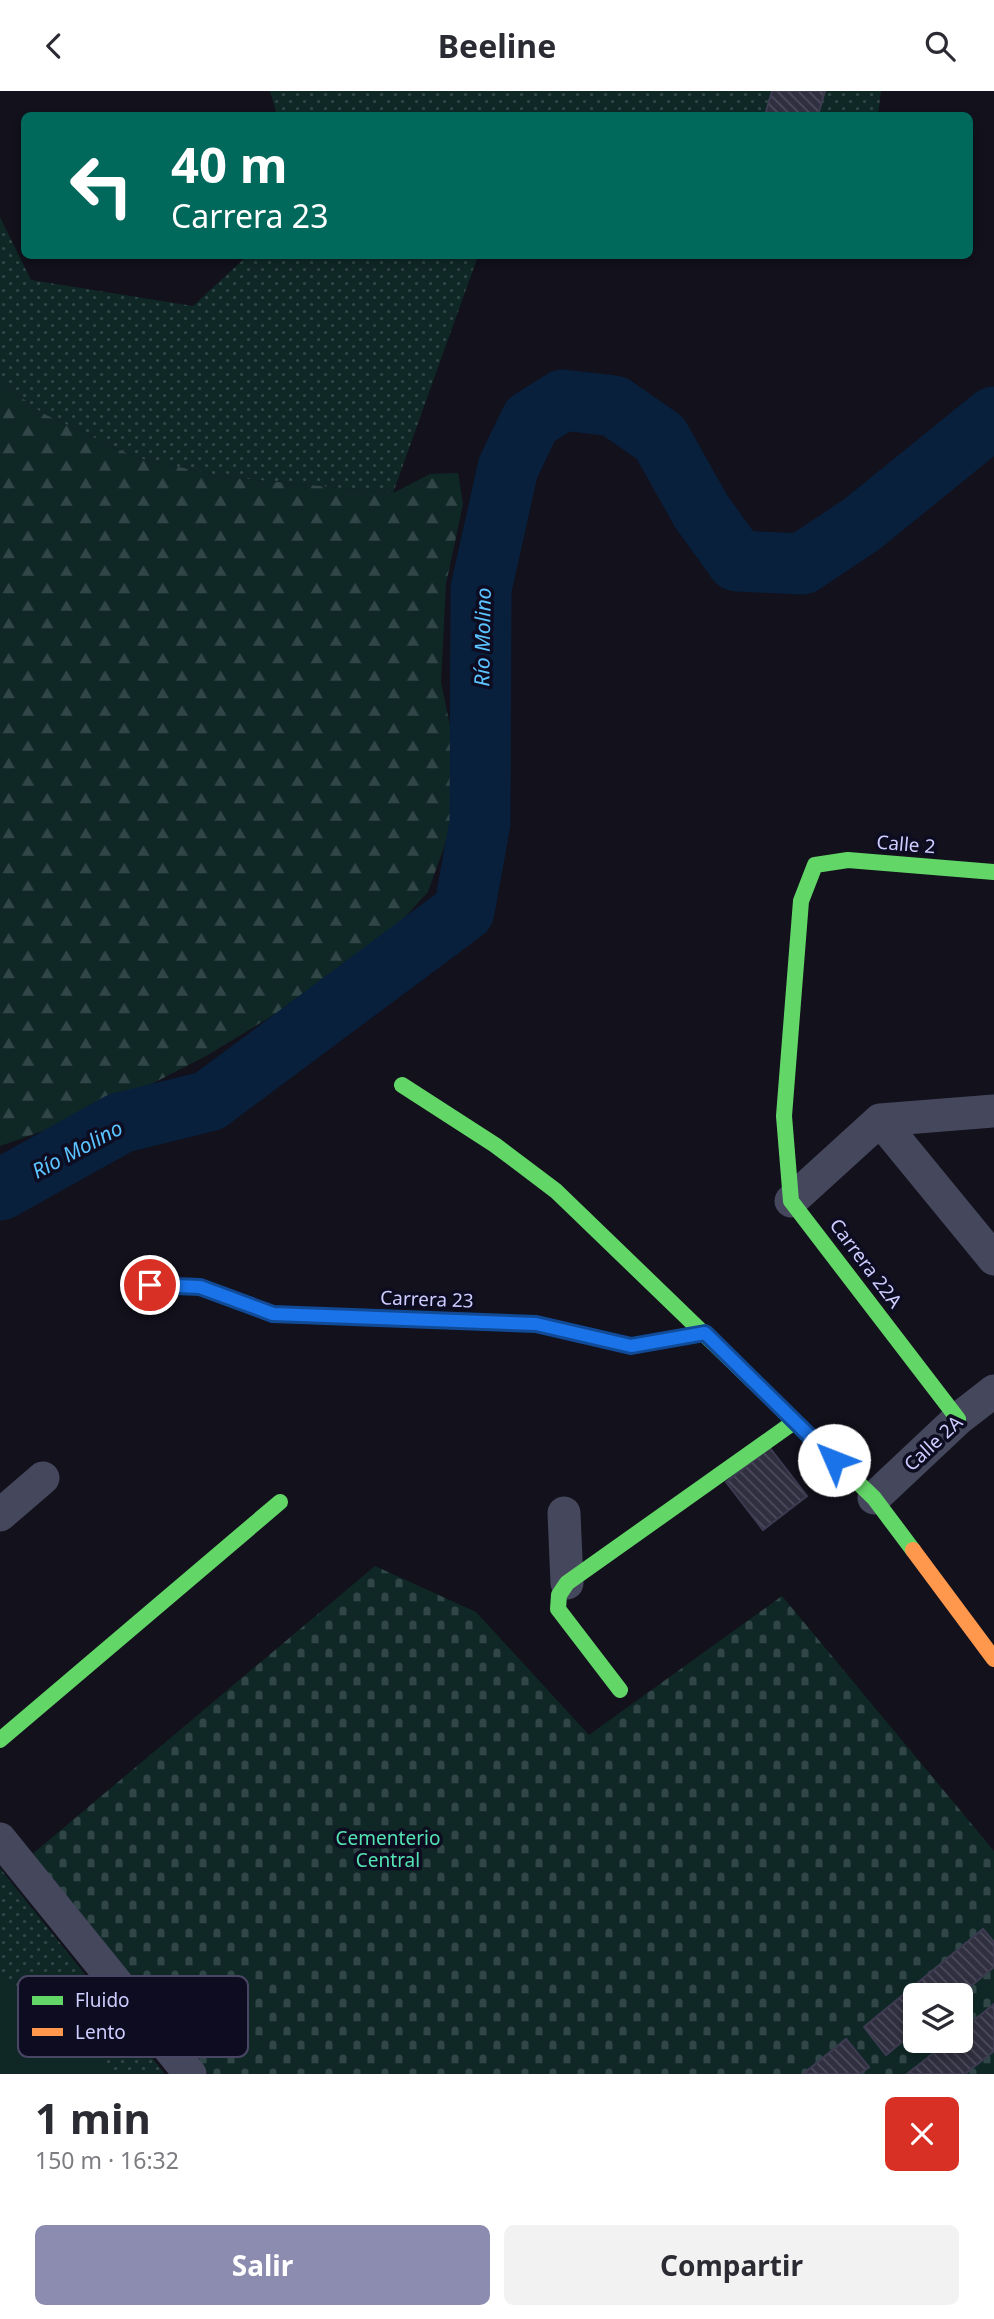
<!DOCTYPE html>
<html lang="es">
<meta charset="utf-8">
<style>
:root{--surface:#fff;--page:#f2f2f3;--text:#2b2b33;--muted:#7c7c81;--accent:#8c8bb0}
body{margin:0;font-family:"Noto Sans",sans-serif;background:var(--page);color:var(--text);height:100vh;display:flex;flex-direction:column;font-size:26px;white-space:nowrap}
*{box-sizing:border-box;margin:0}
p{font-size:23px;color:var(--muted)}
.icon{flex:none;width:38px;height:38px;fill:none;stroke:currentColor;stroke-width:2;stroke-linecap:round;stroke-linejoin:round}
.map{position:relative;height:1983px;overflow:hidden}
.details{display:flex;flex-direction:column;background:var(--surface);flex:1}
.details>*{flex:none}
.hud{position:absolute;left:21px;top:21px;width:952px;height:147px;border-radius:10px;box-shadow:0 4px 10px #0003;background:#00695c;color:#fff;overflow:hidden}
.controls{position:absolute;left:903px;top:1892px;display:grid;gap:14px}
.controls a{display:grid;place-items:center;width:70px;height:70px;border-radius:10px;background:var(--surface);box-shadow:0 4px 10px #0003;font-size:35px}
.pin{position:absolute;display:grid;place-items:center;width:60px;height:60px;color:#fff;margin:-30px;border:4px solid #fff;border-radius:50%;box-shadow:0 2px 7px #0007}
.me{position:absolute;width:77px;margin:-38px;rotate:314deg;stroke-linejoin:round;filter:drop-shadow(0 0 5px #0008)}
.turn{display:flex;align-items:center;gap:24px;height:147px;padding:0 35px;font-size:32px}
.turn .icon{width:91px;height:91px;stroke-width:2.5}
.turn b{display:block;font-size:49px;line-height:60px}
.round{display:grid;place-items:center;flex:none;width:74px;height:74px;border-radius:10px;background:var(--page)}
.summary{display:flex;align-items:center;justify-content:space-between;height:119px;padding:0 35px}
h1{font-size:42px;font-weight:700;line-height:52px}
.button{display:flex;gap:14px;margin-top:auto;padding:14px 35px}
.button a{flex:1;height:80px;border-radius:10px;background:var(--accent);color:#fff;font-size:28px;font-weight:700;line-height:80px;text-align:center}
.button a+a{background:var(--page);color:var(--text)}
header{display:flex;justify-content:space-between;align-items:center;height:91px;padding:0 35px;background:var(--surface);font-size:32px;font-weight:700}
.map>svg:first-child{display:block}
.grass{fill:url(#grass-dots)}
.forest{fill:url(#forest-firs)}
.cemetery{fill:url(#cemetery-stones);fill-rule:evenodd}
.garden{fill:#0f2826}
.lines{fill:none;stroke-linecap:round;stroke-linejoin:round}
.river{stroke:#08203c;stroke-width:61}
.building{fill:url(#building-back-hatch);stroke:#3d3b51;stroke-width:2}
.street{stroke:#45475d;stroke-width:33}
.fast{stroke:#63d668;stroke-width:16}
.slow{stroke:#ff974d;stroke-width:16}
.route-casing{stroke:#114b97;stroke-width:18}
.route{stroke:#1a73e8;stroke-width:12}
.labels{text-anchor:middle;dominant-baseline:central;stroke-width:7;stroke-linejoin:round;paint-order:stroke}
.street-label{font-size:19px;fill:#cecdff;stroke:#0e0c21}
.park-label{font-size:19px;fill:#54e3b2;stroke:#0e0c21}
.water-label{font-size:21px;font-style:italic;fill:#5bc3ff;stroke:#0e0c21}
.key{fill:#0e0c21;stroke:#484664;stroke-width:2}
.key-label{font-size:19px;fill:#cecdff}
</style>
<header><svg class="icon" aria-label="back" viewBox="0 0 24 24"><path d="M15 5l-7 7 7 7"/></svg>Beeline<svg class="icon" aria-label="search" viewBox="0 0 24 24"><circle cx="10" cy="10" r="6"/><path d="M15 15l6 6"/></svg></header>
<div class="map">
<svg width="994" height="1983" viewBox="0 0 994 1983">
<defs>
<pattern id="grass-dots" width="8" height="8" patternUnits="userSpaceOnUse" patternTransform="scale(1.75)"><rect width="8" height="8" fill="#0f2826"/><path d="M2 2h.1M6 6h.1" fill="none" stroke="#314647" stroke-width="1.8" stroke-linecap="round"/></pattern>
<pattern id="forest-firs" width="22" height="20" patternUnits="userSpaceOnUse" patternTransform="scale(1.75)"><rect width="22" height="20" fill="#0f2826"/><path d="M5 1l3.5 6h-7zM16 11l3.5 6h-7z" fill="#314647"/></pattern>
<pattern id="cemetery-stones" width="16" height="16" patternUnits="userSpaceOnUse" patternTransform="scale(1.75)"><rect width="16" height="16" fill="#0f2826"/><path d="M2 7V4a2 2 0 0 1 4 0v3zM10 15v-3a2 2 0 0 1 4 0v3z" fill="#314647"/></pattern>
<pattern id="building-back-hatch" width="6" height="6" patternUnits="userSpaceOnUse" patternTransform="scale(1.75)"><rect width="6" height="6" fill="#302f3f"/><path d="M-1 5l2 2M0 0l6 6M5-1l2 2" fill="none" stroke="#4d4c5c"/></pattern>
</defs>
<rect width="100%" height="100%" fill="#12111c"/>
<path class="grass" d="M 270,0 L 881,0 L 878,24 L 277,24 Z
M 0,126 L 31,189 L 193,215 L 247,165 L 478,165 L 393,402 L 225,386 L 137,367 L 42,322 L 0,290 Z
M 0,1777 L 3,1781 L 165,1983 L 0,1983 Z"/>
<path class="forest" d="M 0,290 L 42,322 L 137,367 L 225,386 L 393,402 L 430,383 L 458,382 L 463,413 L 446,493 L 441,591 L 456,664 L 454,728 L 428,801 L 383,850 L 290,914 L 206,965 L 97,1021 L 0,1055 Z"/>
<path class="cemetery" d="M 375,1475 L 476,1521 L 589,1644 L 782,1505 L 994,1760 L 994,1983 L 208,1983 L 30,1765 ZM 915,1904 L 961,1904 L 961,1950 L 915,1950 Z"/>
<path class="garden" d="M 0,1886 L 114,1983 L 0,1983 Z"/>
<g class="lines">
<path class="river" d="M 0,1099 L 120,1032 L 209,1010 L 464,820 L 480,732 L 481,498 L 508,377 L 531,329 L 563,309 L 614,315 L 660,347 L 701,420 L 737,470 L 802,473 L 862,433 L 994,326"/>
</g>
<path class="building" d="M 772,0 L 825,0 L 818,24 L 765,24 Z
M 770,1357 L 807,1405 L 763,1439 L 726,1391 Z
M 983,1838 L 994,1851 L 994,1876 L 960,1904 L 915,1904 L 915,1940 L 886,1964 L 864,1936 Z
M 994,1913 L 994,1960 L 965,1983 L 907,1983 L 949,1950 L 961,1950 L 961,1940 Z
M 846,1948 L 869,1976 L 860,1983 L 803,1983 Z"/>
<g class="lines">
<path class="street" d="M 880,1029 L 994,1168
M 791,1110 L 880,1029 L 994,1020
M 874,1407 L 958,1328 L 994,1300
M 564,1422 L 567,1492
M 0,1424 L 43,1387
M 0,1748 L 190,1983"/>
<path class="fast" d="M 402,994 L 495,1054 L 556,1100 L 874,1407 L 913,1459
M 579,1243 L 631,1255 L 705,1242
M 958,1328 L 791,1110 L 784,1025 L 801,810 L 815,774 L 848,769 L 994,781
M 620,1599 L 558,1518 L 559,1504 L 567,1492 L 794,1331
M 0,1649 L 280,1411"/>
<path class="slow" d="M 150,1194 L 200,1196 L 273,1223 L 536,1233 L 579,1243
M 913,1459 L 994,1568"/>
</g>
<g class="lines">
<defs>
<path id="route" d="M 150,1194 L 200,1196 L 273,1223 L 536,1233 L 631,1255 L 705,1242 L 834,1369"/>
</defs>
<use href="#route" class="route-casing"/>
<use href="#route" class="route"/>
</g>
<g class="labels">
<g class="street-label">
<text transform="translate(906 753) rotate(5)">Calle 2</text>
<text transform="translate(866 1172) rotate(53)">Carrera 22A</text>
<text transform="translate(427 1208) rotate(2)">Carrera 23</text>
<text transform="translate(933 1352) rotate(-43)">Calle 2A</text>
</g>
<g class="park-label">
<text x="388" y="1747">Cementerio<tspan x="388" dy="22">Central</tspan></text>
</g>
<g class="water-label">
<text transform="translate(482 546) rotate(-89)">Río Molino</text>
<text transform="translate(77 1058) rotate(-28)">Río Molino</text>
</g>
</g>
<rect x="18" y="1885" width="230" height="81" rx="10" class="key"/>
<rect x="32" y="1905" width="31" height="9" fill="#63d668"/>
<rect x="32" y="1937" width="31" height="8" fill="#ff974d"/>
<g class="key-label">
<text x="75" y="1916">Fluido</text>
<text x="75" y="1948">Lento</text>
</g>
</svg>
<div class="controls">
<a><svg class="icon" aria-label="layers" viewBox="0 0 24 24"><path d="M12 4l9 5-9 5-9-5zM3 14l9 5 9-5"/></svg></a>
</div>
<div class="pin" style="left:150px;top:1194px;background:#d93025"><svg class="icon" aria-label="arrive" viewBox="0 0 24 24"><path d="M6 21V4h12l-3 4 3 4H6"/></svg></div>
<svg class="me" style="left:834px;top:1369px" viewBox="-20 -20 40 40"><circle r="19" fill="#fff"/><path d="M0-13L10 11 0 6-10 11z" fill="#1a73e8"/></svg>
<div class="hud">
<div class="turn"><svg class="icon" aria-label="left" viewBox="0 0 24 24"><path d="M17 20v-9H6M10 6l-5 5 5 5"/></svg><div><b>40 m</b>Carrera 23</div></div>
</div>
</div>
<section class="details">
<div class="summary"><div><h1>1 min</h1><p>150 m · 16:32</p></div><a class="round" style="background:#d93025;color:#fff"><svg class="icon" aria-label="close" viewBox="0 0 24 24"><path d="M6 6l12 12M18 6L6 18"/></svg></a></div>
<div class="button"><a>Salir</a><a>Compartir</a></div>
</section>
